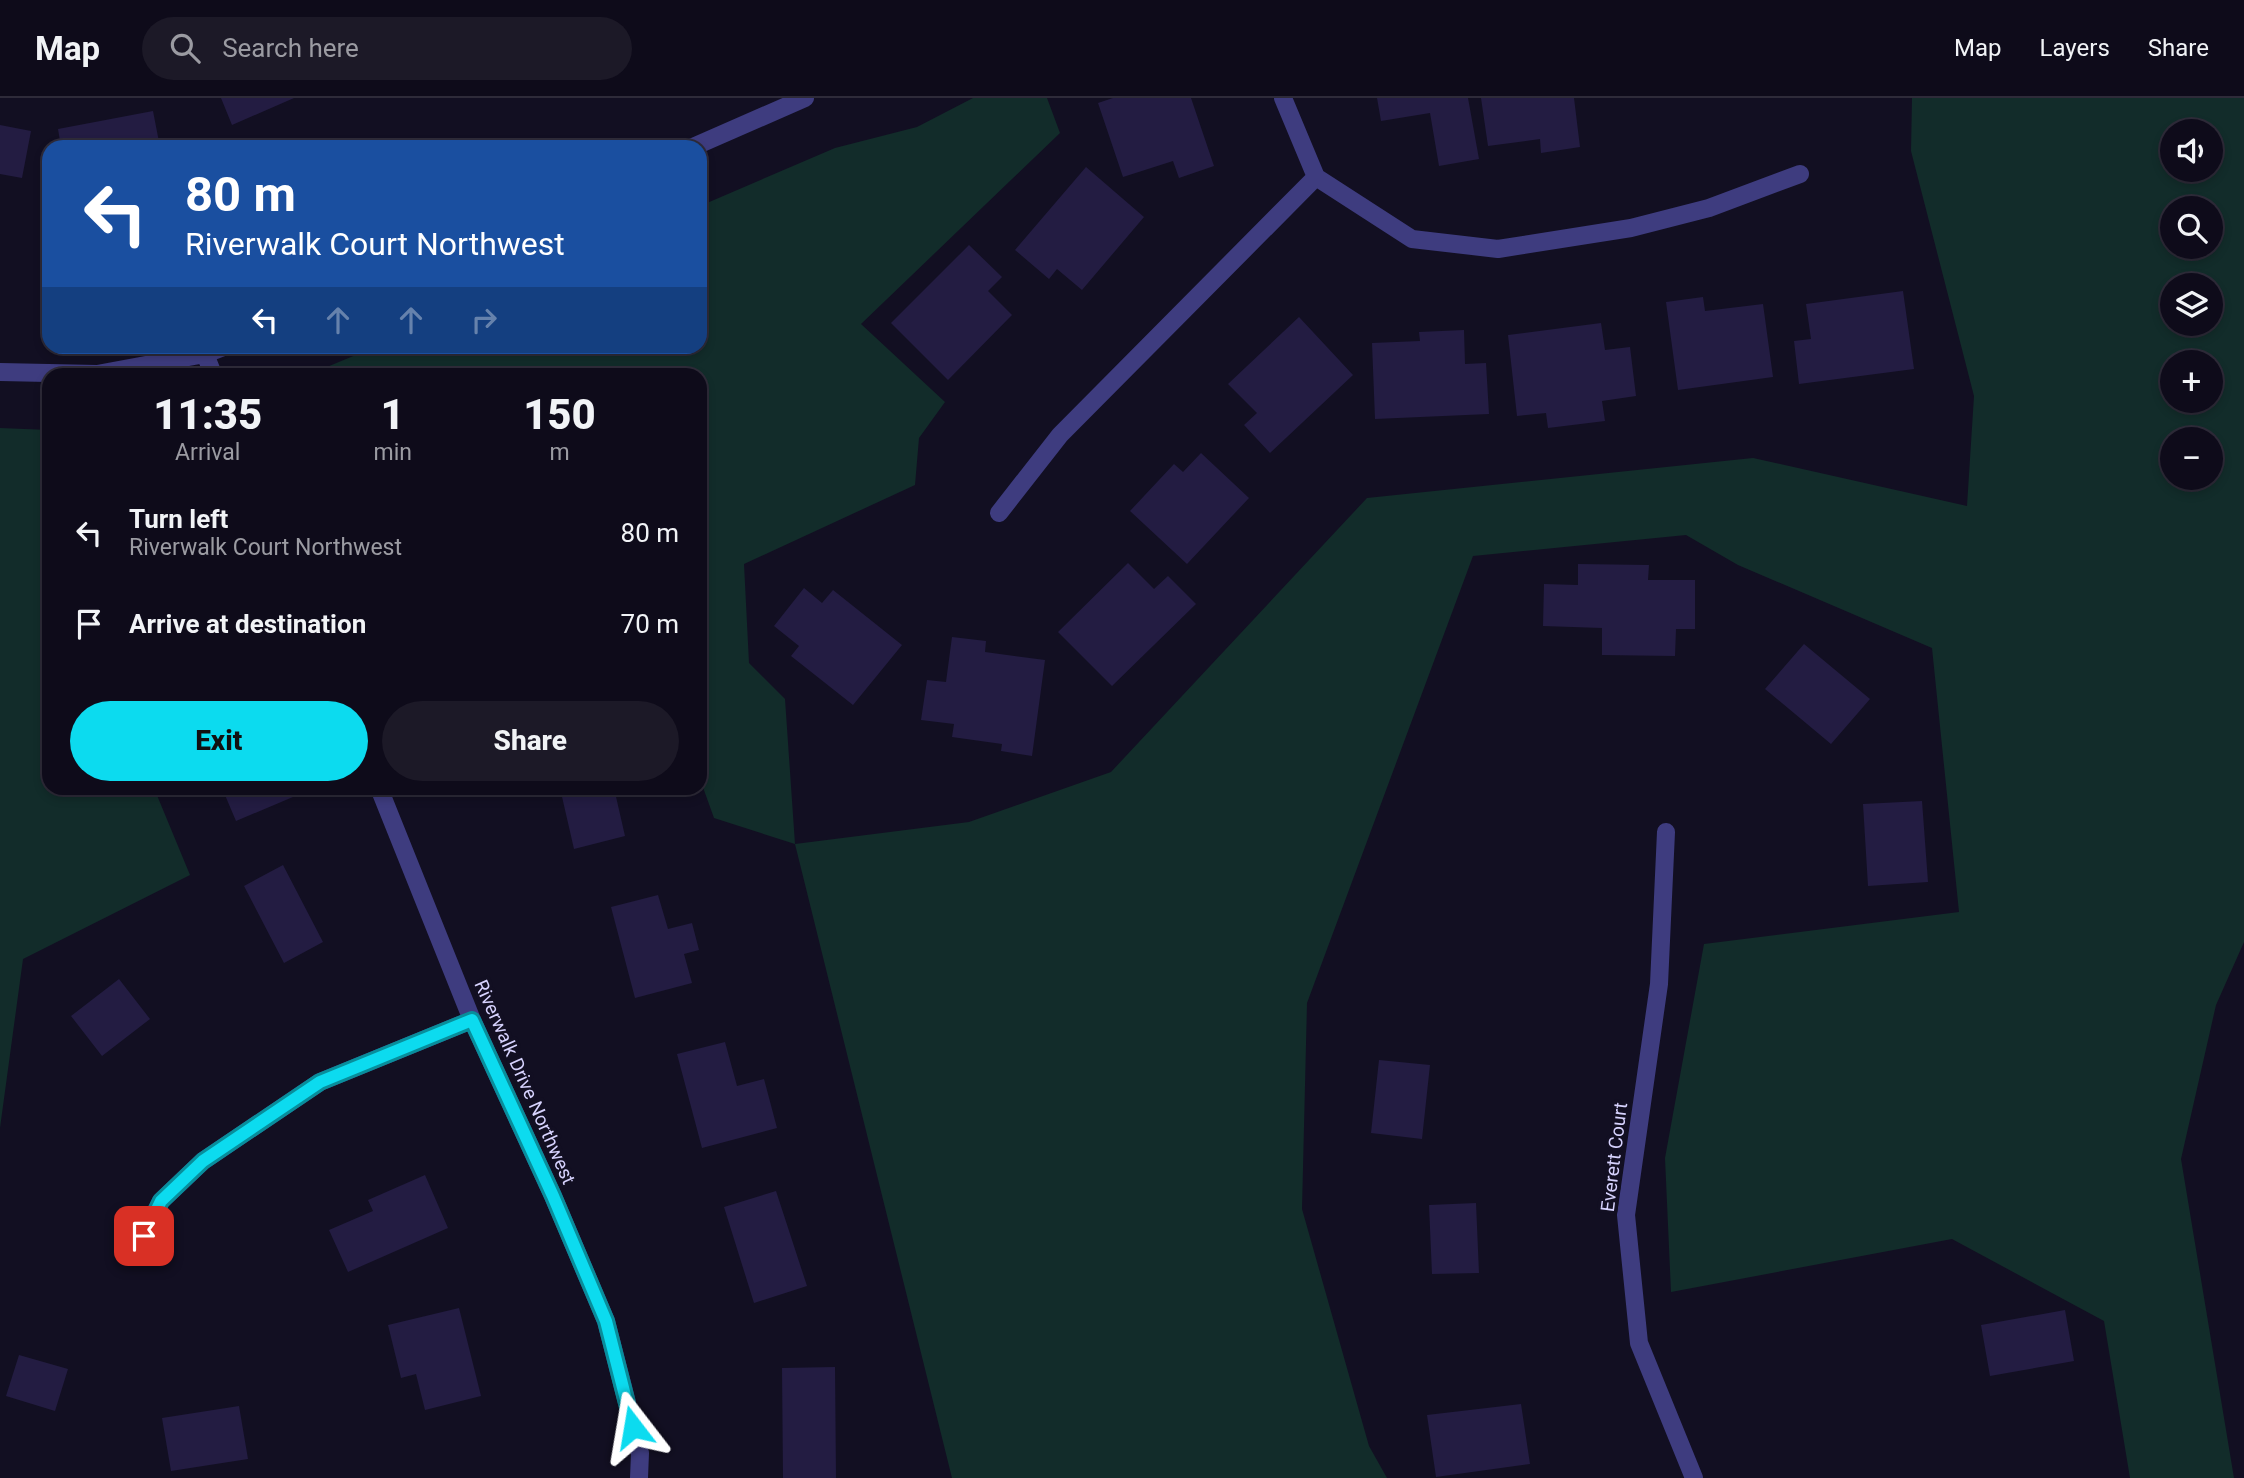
<!DOCTYPE html>
<meta charset="utf-8">
<style>
:root{--surface:#0e0b1a;--page:#1c1927;--text:#f1f3f6;--muted:#9b9ba2;--line:#2e2b39;--accent:#0cdbef}
body{margin:0;font-family:Roboto,sans-serif;background:var(--page);color:var(--text);height:100vh;display:flex;flex-direction:column;font-size:26px;white-space:nowrap}
*{box-sizing:border-box;margin:0}
p{font-size:23px;color:var(--muted)}
.icon{flex:none;width:38px;height:38px;fill:none;stroke:currentColor;stroke-width:2;stroke-linecap:round;stroke-linejoin:round}
.map{position:relative;flex:1;overflow:hidden}
.drawer{position:absolute;left:42px;top:270px;width:665px;height:427px;display:flex;flex-direction:column;background:var(--surface);border-radius:21px;box-shadow:0 4px 10px #0003,0 0 0 2px var(--line)}
.drawer>*{flex:none}
.banner{position:absolute;left:42px;top:42px;width:665px;height:214px;border-radius:21px;box-shadow:0 4px 10px #0003,0 0 0 2px var(--line);background:#1a4fa0;color:#fff;overflow:hidden}
.buttons{position:absolute;left:2160px;top:21px;display:grid;gap:14px}
.buttons a{display:grid;place-items:center;width:63px;height:63px;border-radius:50%;background:var(--surface);box-shadow:0 4px 10px #0003,0 0 0 2px var(--line);font-size:35px}
.pin{position:absolute;display:grid;place-items:center;width:60px;height:60px;color:#fff;margin:-30px;border-radius:14px;box-shadow:0 4px 10px #0006}
.me{position:absolute;width:77px;margin:-38px;rotate:346deg;stroke-linejoin:round;filter:drop-shadow(0 0 5px #0008)}
.turn{display:flex;align-items:center;gap:24px;height:147px;padding:0 28px;font-size:32px}
.turn .icon{width:91px;height:91px;stroke-width:2.5}
.turn b{display:block;font-size:49px;line-height:60px}
.lanes{display:flex;align-items:center;height:66px;padding:0 28px;background:#0003;justify-content:center;gap:35px;direction:ltr}
.lanes .off{opacity:.35}
.eta{display:flex;justify-content:space-evenly;align-items:center;height:119px;text-align:center}
.eta b{font-size:42px;font-weight:800;line-height:49px}
.button{display:flex;gap:14px;margin-top:auto;padding:14px 28px}
.button a{flex:1;height:80px;border-radius:42px;background:var(--accent);color:#111;font-size:28px;font-weight:800;line-height:80px;text-align:center}
.button a+a{background:var(--page);color:var(--text)}
ul{padding:0;list-style:none}
li{display:flex;align-items:center;gap:21px;height:91px;padding:0 28px}
li div{flex:1}
li b{display:block;font-size:26px}
li em{font-style:normal}
header{display:flex;align-items:center;gap:42px;box-sizing:border-box;height:98px;padding:0 35px;background:var(--surface);border-bottom:2px solid var(--line)}
header strong{font-size:33px}
nav{display:flex;gap:38px;margin-inline-start:auto;font-size:24px}
.search{width:490px;height:63px;background:var(--page);display:flex;align-items:center;gap:18px;box-sizing:border-box;padding:0 24px;border-radius:38px;color:var(--muted);font-size:26px}
.map>svg:first-child{display:block}
.green{fill:#122c2a;fill-rule:evenodd}
.building{fill:#231c42}
.lines{fill:none;stroke-linecap:round;stroke-linejoin:round}
.minor{stroke:#3e3c7f;stroke-width:18}
.route-casing{stroke:#088e9b;stroke-width:18}
.route{stroke:#0cdbef;stroke-width:12}
.labels{text-anchor:middle;dominant-baseline:central;stroke-width:7;stroke-linejoin:round;paint-order:stroke}
.street-label{font-size:19px;fill:#d6d2fd;stroke:#120f22}
</style>
<header>
<strong>Map</strong>
<div class="search"><svg class="icon" aria-label="search" viewBox="0 0 24 24"><circle cx="10" cy="10" r="6"/><path d="M15 15l6 6"/></svg>Search here</div>
<nav><a>Map</a><a>Layers</a><a>Share</a></nav>
</header>
<div class="map">
<svg width="2244" height="1380" viewBox="0 0 2244 1380">
<rect width="100%" height="100%" fill="#120f22"/>
<path class="green" d="M 973,0 L 1047,0 L 1060,35 L 861,226 L 945,304 L 919,340 L 915,387 L 744,466 L 749,565 L 785,601 L 795,746 L 969,724 L 1111,674 L 1367,400 L 1753,360 L 1967,408 L 1974,298 L 1911,53 L 1912,0 L 2244,0 L 2244,844 L 2216,907 L 2181,1061 L 2234,1380 L 2130,1380 L 2104,1223 L 1952,1141 L 1671,1194 L 1665,1060 L 1704,846 L 1959,814 L 1932,550 L 1738,467 L 1686,437 L 1473,458 L 1307,905 L 1302,1111 L 1369,1348 L 1387,1380 L 952,1380 L 795,746 L 714,720 L 700,681 L 700,276 L 310,276 L 375,249 L 700,248 L 700,108 L 835,50 L 917,29 ZM 2172,33 L 2210,33 L 2210,72 L 2172,72 ZM 2172,110 L 2210,110 L 2210,149 L 2172,149 ZM 2172,187 L 2210,187 L 2210,226 L 2172,226 ZM 2172,264 L 2210,264 L 2210,303 L 2172,303 ZM 2172,341 L 2210,341 L 2210,380 L 2172,380 Z
M 0,330 L 49,332 L 49,690 L 154,690 L 190,777 L 23,861 L 0,1030 Z"/>
<path class="building" d="M 221,0 L 294,0 L 232,27 Z
M 1113,0 L 1191,0 L 1214,68 L 1179,80 L 1173,63 L 1123,79 L 1098,5 Z
M 1377,0 L 1468,0 L 1479,61 L 1439,68 L 1430,15 L 1381,23 Z
M 1481,0 L 1574,0 L 1580,49 L 1541,55 L 1540,41 L 1488,48 Z
M 153,13 L 160,49 L 61,49 L 58,31 Z
M 0,27 L 31,33 L 22,80 L 0,76 Z
M 1086,69 L 1144,119 L 1082,192 L 1057,171 L 1049,181 L 1015,152 Z
M 969,147 L 1002,179 L 988,193 L 1012,217 L 948,282 L 891,225 Z
M 1903,193 L 1914,271 L 1799,286 L 1794,243 L 1811,241 L 1806,206 Z
M 1703,199 L 1705,213 L 1763,206 L 1773,279 L 1678,292 L 1666,204 Z
M 1299,219 L 1353,277 L 1270,355 L 1244,327 L 1257,315 L 1228,286 Z
M 1601,225 L 1605,252 L 1630,249 L 1636,298 L 1602,303 L 1605,323 L 1548,330 L 1546,315 L 1517,318 L 1508,237 Z
M 1464,232 L 1465,266 L 1486,265 L 1489,316 L 1375,321 L 1372,245 L 1420,243 L 1419,234 Z
M 1201,355 L 1249,400 L 1187,466 L 1130,413 L 1174,366 L 1183,374 Z
M 1128,465 L 1154,491 L 1168,478 L 1196,506 L 1112,588 L 1058,534 Z
M 1578,466 L 1649,467 L 1648,482 L 1695,482 L 1695,531 L 1676,531 L 1675,558 L 1602,557 L 1602,530 L 1543,528 L 1544,486 L 1578,487 Z
M 804,490 L 822,505 L 833,492 L 902,547 L 853,607 L 791,558 L 799,548 L 774,528 Z
M 952,539 L 986,543 L 985,554 L 1045,562 L 1032,658 L 1001,653 L 1002,646 L 952,639 L 954,626 L 921,622 L 927,582 L 946,584 Z
M 1804,546 L 1870,601 L 1831,646 L 1765,591 Z
M 222,690 L 298,690 L 300,696 L 236,723 Z
M 560,690 L 614,690 L 625,738 L 574,751 Z
M 1922,703 L 1928,784 L 1868,788 L 1863,706 Z
M 283,767 L 323,844 L 284,865 L 244,788 Z
M 658,797 L 668,831 L 692,825 L 699,852 L 684,856 L 692,885 L 635,900 L 611,809 Z
M 119,881 L 150,921 L 102,958 L 71,918 Z
M 725,944 L 737,988 L 764,981 L 777,1030 L 702,1050 L 677,956 Z
M 1379,962 L 1430,967 L 1422,1041 L 1371,1035 Z
M 425,1077 L 448,1130 L 348,1174 L 329,1132 L 373,1113 L 368,1102 Z
M 776,1093 L 807,1188 L 754,1205 L 724,1109 Z
M 1476,1105 L 1479,1175 L 1432,1176 L 1429,1107 Z
M 459,1210 L 481,1298 L 425,1312 L 416,1276 L 401,1280 L 388,1227 Z
M 2065,1212 L 2074,1263 L 1990,1278 L 1981,1227 Z
M 19,1257 L 68,1271 L 55,1313 L 6,1298 Z
M 835,1269 L 836,1380 L 783,1380 L 782,1270 Z
M 1521,1306 L 1530,1366 L 1436,1379 L 1427,1317 Z
M 239,1308 L 248,1361 L 171,1373 L 162,1320 Z"/>
<g class="lines">
<path class="minor" d="M 1283,0 L 1316,79 L 1412,141 L 1498,151 L 1631,130 L 1709,110 L 1800,76
M 693,49 L 805,0
M 205,256 L 213,276
M 0,274 L 97,276
M 97,276 L 205,256 L 226,248
M 999,415 L 1060,337 L 1316,79
M 379,690 L 472,922 L 553,1098 L 606,1223 L 640,1355 L 639,1380
M 1666,734 L 1659,886 L 1626,1117 L 1639,1245 L 1694,1380
M 135,1156 L 161,1103 L 203,1063 L 320,984 L 472,922"/>
</g>
<g class="lines">
<defs>
<path id="route" d="M 144,1138 L 161,1103 L 203,1063 L 320,984 L 472,922 L 553,1098 L 606,1223 L 633,1329"/>
</defs>
<use href="#route" class="route-casing"/>
<use href="#route" class="route"/>
</g>
<g class="labels">
<g class="street-label">
<text transform="translate(525 984) rotate(66)">Riverwalk Drive Northwest</text>
<text transform="translate(1614 1059) rotate(-83)">Everett Court</text>
</g>
</g>
</svg>
<div class="buttons">
<a><svg class="icon" aria-label="sound" viewBox="0 0 24 24"><path d="M4 9h4l5-4v14l-5-4H4zM17 9q2 3 0 6"/></svg></a>
<a><svg class="icon" aria-label="search" viewBox="0 0 24 24"><circle cx="10" cy="10" r="6"/><path d="M15 15l6 6"/></svg></a>
<a><svg class="icon" aria-label="layers" viewBox="0 0 24 24"><path d="M12 4l9 5-9 5-9-5zM3 14l9 5 9-5"/></svg></a>
<a>+</a>
<a>−</a>
</div>
<div class="pin" style="left:144px;top:1138px;background:#d93025"><svg class="icon" aria-label="arrive" viewBox="0 0 24 24"><path d="M6 21V4h12l-3 4 3 4H6"/></svg></div>
<svg class="me" style="left:633px;top:1329px" viewBox="-20 -20 40 40"><path d="M0-17L14 15 0 8-14 15z" fill="#0cdbef" stroke="#fff" stroke-width="4"/></svg>
<div class="banner">
<div class="turn"><svg class="icon" aria-label="left" viewBox="0 0 24 24"><path d="M17 20v-9H6M10 6l-5 5 5 5"/></svg><div><b>80 m</b>Riverwalk Court Northwest</div></div>
<div class="lanes"><svg class="icon" aria-label="left" viewBox="0 0 24 24"><path d="M17 20v-9H6M10 6l-5 5 5 5"/></svg><svg class="icon off" aria-label="ahead" viewBox="0 0 24 24"><path d="M12 20V5M6 11l6-6 6 6"/></svg><svg class="icon off" aria-label="ahead" viewBox="0 0 24 24"><path d="M12 20V5M6 11l6-6 6 6"/></svg><svg class="icon off" aria-label="right" viewBox="0 0 24 24"><path d="M7 20v-9h11M14 6l5 5-5 5"/></svg></div>
</div>
<section class="drawer">
<div class="eta">
<div><b>11:35</b><p>Arrival</p></div>
<div><b>1</b><p>min</p></div>
<div><b>150</b><p>m</p></div>
</div>
<ul>
<li><svg class="icon" aria-label="left" viewBox="0 0 24 24"><path d="M17 20v-9H6M10 6l-5 5 5 5"/></svg><div><b>Turn left</b><p>Riverwalk Court Northwest</p></div><em>80 m</em></li>
<li><svg class="icon" aria-label="arrive" viewBox="0 0 24 24"><path d="M6 21V4h12l-3 4 3 4H6"/></svg><div><b>Arrive at destination</b></div><em>70 m</em></li>
</ul>
<div class="button"><a>Exit</a><a>Share</a></div>
</section>
</div>
